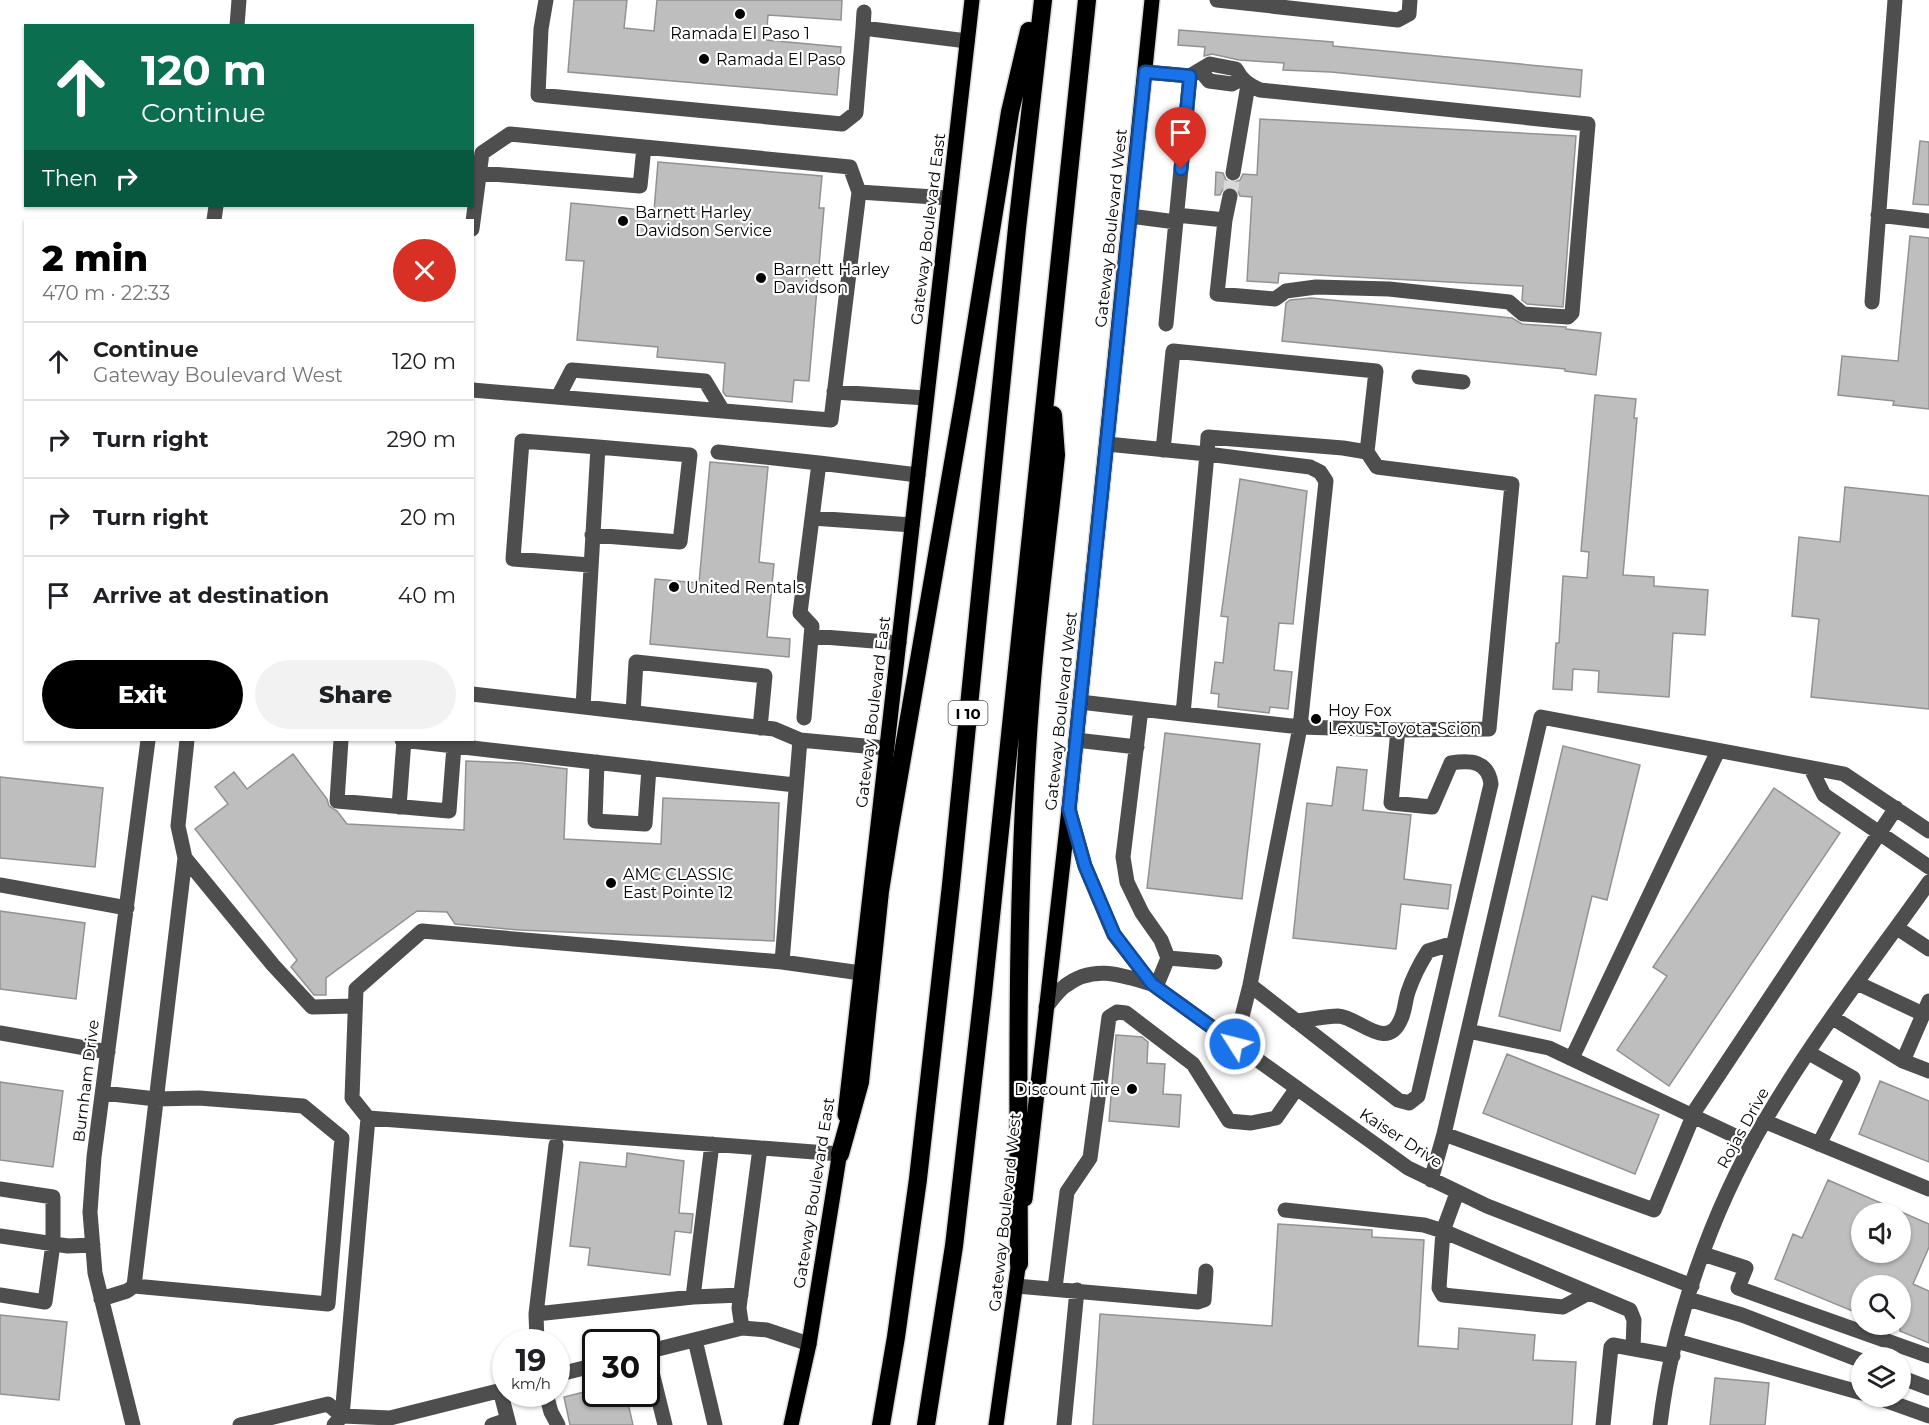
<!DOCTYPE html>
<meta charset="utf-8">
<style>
:root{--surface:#fff;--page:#f2f2f2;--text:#202124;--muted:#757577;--line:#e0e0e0;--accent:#000}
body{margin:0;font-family:Montserrat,sans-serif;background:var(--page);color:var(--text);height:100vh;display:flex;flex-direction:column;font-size:22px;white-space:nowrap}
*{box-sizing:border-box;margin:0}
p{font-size:20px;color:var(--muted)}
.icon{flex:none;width:33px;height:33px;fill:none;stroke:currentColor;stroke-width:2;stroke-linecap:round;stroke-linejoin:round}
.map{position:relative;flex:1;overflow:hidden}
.drawer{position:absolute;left:24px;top:219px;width:450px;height:522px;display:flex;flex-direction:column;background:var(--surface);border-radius:0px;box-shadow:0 2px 4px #0004}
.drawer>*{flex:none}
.banner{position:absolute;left:24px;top:24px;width:450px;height:183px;border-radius:0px;box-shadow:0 2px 4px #0004;background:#0b6e4f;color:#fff;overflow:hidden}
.buttons{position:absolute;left:1851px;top:1203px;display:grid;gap:12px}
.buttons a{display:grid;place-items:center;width:60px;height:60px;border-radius:50%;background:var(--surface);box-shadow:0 2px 4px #0004;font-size:30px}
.speed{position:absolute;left:492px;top:1329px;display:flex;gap:12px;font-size:30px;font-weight:700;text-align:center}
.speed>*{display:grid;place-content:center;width:78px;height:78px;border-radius:50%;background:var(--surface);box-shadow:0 2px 4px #0004;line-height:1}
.speed small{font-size:15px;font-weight:400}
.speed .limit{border:3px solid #111;border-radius:9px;background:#fff;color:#111}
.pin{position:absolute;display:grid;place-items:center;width:51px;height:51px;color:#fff;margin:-62px -26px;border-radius:50% 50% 50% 0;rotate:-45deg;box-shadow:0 0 6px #0007}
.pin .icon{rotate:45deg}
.me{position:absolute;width:66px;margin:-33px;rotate:306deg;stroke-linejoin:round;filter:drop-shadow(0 0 4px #0008)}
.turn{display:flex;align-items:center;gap:21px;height:126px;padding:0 18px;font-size:27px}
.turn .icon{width:78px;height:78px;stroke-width:2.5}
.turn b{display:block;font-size:42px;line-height:51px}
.then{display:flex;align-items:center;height:57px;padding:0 18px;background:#0003;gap:12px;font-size:22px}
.round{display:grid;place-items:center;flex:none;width:63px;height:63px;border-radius:32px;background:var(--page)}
.overview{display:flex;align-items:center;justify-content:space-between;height:102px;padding:0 18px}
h1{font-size:36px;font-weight:800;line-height:45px;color:var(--accent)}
.button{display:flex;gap:12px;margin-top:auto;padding:12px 18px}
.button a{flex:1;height:69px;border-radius:36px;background:var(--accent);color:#fff;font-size:24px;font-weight:800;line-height:69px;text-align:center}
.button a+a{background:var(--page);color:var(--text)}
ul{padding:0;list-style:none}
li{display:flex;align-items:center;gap:18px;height:78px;padding:0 18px;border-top:2px solid var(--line)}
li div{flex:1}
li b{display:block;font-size:22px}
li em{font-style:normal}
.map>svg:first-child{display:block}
.building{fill:#bebebe;stroke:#929292;stroke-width:1.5;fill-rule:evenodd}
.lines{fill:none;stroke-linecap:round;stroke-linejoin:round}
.minor-tunnel{stroke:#d9d9d9;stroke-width:15;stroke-dasharray:15 8;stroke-linecap:butt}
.major-casing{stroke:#dbdbdb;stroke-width:18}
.highway-casing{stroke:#dbdbdb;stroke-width:21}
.minor{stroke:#4e4e4e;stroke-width:15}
.major{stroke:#000;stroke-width:15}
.highway{stroke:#000;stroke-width:18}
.route-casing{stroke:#114b97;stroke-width:15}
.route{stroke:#1a73e8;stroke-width:10}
.poi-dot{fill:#000;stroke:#fff;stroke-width:2}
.labels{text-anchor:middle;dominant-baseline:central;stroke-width:4.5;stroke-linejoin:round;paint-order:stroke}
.shield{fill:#fff;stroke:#4c4c4c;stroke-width:1.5}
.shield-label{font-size:15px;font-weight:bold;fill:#000}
.poi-label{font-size:16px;fill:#000;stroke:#fff;text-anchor:start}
.street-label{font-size:16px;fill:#000;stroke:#fff}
</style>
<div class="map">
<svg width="1929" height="1425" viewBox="0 0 1929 1425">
<rect width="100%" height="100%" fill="#fff"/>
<path class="building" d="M 574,0 L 627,0 L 624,28 L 654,31 L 657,0 L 842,0 L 841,20 L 768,15 L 766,40 L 841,47 L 837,95 L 568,72 Z
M 1179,30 L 1333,42 L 1333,46 L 1582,70 L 1580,97 L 1331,72 L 1283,70 L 1284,63 L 1239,60 L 1212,54 L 1204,56 L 1205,47 L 1178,45 Z
M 1260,119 L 1576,136 L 1563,307 L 1527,304 L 1522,300 L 1523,286 L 1279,273 L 1278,283 L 1247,281 L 1252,197 L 1240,196 L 1237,189 L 1231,186 L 1223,189 L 1220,195 L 1215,195 L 1216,172 L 1223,173 L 1226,180 L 1232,183 L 1240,180 L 1243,174 L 1257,175 Z
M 1920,141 L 1929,142 L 1929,205 L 1913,204 Z
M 658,162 L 822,176 L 819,208 L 824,208 L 809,381 L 794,380 L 792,402 L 726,396 L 723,392 L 725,363 L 657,357 L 658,347 L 577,340 L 584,261 L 566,260 L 571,203 L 654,211 Z
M 1910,236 L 1929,238 L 1929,409 L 1893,405 L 1894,401 L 1838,395 L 1842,356 L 1898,361 Z
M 1311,298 L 1512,318 L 1522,324 L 1566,327 L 1566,329 L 1601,333 L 1596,375 L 1565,371 L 1565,369 L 1282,341 L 1286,303 L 1290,300 Z
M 1595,395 L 1636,399 L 1634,418 L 1637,418 L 1623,575 L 1654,577 L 1654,586 L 1708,590 L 1705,635 L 1673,633 L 1669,697 L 1598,692 L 1599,671 L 1573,669 L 1572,690 L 1553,689 L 1556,643 L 1559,643 L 1563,576 L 1587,578 L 1589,552 L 1581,551 Z
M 710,462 L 768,467 L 759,562 L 774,564 L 767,637 L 790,639 L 789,657 L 650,644 L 655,579 L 699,583 Z
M 1240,479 L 1307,491 L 1293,624 L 1279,623 L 1274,670 L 1292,672 L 1288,709 L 1270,707 L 1269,713 L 1218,707 L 1219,694 L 1211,693 L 1215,662 L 1223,663 L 1228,617 L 1221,616 Z
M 1845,487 L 1929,496 L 1929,709 L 1811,697 L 1819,619 L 1792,616 L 1799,537 L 1840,542 Z
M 1165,733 L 1260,744 L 1242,899 L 1147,888 Z
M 1563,746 L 1640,765 L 1607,900 L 1592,896 L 1560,1031 L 1499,1016 Z
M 293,754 L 327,799 L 329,806 L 337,811 L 347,824 L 464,830 L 466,761 L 520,763 L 567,769 L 564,839 L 661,844 L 663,798 L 779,803 L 774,941 L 519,930 L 455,924 L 447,912 L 417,911 L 326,978 L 326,995 L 314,995 L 291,967 L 297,960 L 195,829 L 228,804 L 215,787 L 234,772 L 247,789 Z
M 1337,767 L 1367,770 L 1363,810 L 1411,815 L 1404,879 L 1451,885 L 1448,909 L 1401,904 L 1396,949 L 1293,938 L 1307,803 L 1332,806 Z
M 0,777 L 103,788 L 95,867 L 0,858 Z
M 1774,788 L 1840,833 L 1669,1086 L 1617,1050 L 1667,976 L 1653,967 Z
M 0,911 L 85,923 L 76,999 L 0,989 Z
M 1116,1035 L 1142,1037 L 1148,1042 L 1147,1063 L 1165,1064 L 1163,1094 L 1181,1095 L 1179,1127 L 1109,1121 Z
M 1507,1054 L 1659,1115 L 1635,1174 L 1483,1113 Z
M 1880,1081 L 1929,1101 L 1929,1162 L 1859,1134 Z
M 0,1082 L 63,1091 L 53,1167 L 0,1160 Z
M 627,1153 L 684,1161 L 679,1213 L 693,1214 L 691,1233 L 675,1231 L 670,1275 L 588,1265 L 590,1248 L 570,1246 L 580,1162 L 626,1167 Z
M 1828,1180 L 1929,1224 L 1929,1247 L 1913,1284 L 1929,1291 L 1929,1343 L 1900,1331 L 1900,1286 L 1862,1286 L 1862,1315 L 1775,1279 L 1793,1234 L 1802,1238 ZM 1862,1214 L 1900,1214 L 1900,1252 L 1862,1252 Z
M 1278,1224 L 1372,1230 L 1372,1237 L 1424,1240 L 1418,1346 L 1458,1349 L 1459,1328 L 1535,1335 L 1533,1360 L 1576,1362 L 1572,1425 L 1093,1425 L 1100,1314 L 1272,1326 Z
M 0,1315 L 67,1322 L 59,1400 L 0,1394 Z
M 1715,1378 L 1769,1383 L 1765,1425 L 1710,1425 Z
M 596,1389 L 596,1394 L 626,1394 L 633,1425 L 570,1425 L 564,1397 Z"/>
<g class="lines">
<path class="minor-tunnel" d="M 1230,196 L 1233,173"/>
<defs>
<path id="major" d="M 845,1115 L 972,0
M 1025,1199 L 1069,809 L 1152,0
M 791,1425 L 809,1344 L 841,1145
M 996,1425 L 1020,1253"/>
<path id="highway" d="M 840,1154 L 860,1082 L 880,891 L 890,828 L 964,399 L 1010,112 L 1029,31
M 1019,1264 C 1018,1074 1016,883 1031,693 C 1037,614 1048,534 1056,455 L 1053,415
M 881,1425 L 896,1337 L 918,1179 L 951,885 L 1017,228 L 1043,0
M 926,1425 L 954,1246 L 983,993 L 1087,0"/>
</defs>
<use href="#major" class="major-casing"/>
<use href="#highway" class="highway-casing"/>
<path class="minor" d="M 546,0 L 541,29 L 538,95 L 842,124 L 856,113 L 863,28 L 967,41
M 1217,0 L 1398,20 L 1409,14 L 1410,0
M 237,26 L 239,0
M 863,28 L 864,12
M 1201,71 L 1209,81 L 1232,84 L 1241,79
M 1145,72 L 1190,76 L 1166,324
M 1190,76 L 1210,64 L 1236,69 C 1242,80 1248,85 1260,90 L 1588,124 L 1572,313 L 1568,317 L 1523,314 L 1509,302 L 1389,289 L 1316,287 L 1286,291 L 1275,299 L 1217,294 L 1225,220 L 1230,196
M 480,173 L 640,186 L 644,147
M 1233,173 L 1248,85
M 859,192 L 949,198
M 1176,215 L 1225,220
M 1878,215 L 1929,221
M 1130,216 L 1176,222
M 214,220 L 216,206
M 472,229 L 482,153 L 510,134 L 850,167 L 859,192 L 831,420 L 472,390
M 1872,302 L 1895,0
M 1419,377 L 1463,382
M 834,392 L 926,398
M 558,397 L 572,370 L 705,381 L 723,411
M 1163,450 L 1173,351 L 1376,371 L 1367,452 L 1343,448 L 1208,437 L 1207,454 L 1310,467 L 1320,472 L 1326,481 L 1300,727 L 1183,714
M 718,452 L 819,463 L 800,613 L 812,626 L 804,718
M 1367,452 L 1377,467 L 1512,484 L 1489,729 L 1398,730 L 1391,803 L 1432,807 L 1451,763 C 1471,760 1488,761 1491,784 L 1418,1096 L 1409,1103 L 1398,1100 L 1250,985 L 1300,727 L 1398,730
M 819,463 L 918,475
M 812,518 L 912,525
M 592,535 L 680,542 L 690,455 L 598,447
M 811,636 L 899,643
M 472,694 L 774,729 L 800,740
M 1080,702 L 1183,714 L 1207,454 L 1107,444
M 583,707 L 598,447 L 522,441 L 513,559 L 590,565
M 1141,709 L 1123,857 L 1127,882 L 1142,913 L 1161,940 L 1168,958 L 1215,962
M 633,713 L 636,662 L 765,676 L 760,728
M 341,740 L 337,801 L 449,811 L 454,746
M 402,740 L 795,785
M 1076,740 L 1137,747
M 597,762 L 595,821 L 645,824 L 649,768
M 1811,769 L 1824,795 L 1929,867
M 399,807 L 404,740
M 1069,809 L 1085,866 L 1114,935 L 1152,984 L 1408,1168 L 1487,1206 L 1692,1286
M 185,858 L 178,826 L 187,740
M 0,885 L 127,908
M 1897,928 L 1929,949
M 782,962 L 800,740 L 886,748
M 1857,983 L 1923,1014
M 1156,987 L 1168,958
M 1046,1007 C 1052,1000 1058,991 1065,986 C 1093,964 1122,975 1152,984
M 1833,1018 L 1903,1061 L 1929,1071
M 1296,1021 C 1310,1020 1324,1016 1338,1016 C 1359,1017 1387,1053 1401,1019 C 1405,1011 1405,1001 1408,992 C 1413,977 1419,965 1428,951 L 1454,943
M 1468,1031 L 1549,1048 L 1752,1144
M 0,1033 L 108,1052
M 1235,1044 L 1250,985
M 1809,1053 L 1853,1078 L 1819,1144
M 1572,1058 L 1718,751
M 1903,1061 L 1929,1001
M 103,1093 L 156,1099 L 199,1098 L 303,1106 L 342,1138 L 328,1304 L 134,1286 L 185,858 L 273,965 L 312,1007 L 355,1006
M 368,1118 L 840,1154
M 1764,1121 L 1929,1189
M 1444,1134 L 1654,1210 L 1696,1109 L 1896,808
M 712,1144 L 693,1297 L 741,1295
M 1431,1180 L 1444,1134 L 1541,717 L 1844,774 L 1929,831
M 0,1189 L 53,1197 L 53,1244 L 45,1302 L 0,1295
M 1457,1193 L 1443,1231 L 1439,1288 L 1443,1295 L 1563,1307 L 1589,1293
M 1285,1210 L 1424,1225 L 1443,1231 L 1630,1310 L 1634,1320 L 1633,1349
M 0,1236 L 68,1246 L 93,1245
M 1703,1254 L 1746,1268 L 1738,1288 L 1929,1356
M 1016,1286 L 1198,1302 L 1204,1300 L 1206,1271
M 1055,1288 L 1067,1192 L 1090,1158 L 1109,1017 L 1117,1012 L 1126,1013 L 1193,1064 L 1229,1121 L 1251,1123 L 1276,1118 L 1297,1088
M 101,1299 L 127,1291 L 134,1286
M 1688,1299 L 1742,1315 L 1862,1361
M 536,1314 L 556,1145
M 742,1328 L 739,1308 L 760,1148
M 695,1340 L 715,1425
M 1676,1341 L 1862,1393
M 537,1342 L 536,1314 L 693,1297
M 646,1352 L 742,1328 L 767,1330 L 809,1344
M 647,1352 L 665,1425
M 556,1375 L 596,1365
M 1900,1377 L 1929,1388
M 500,1390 L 509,1425
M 546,1394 L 551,1412 L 558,1425
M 1873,1396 L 1929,1416
M 133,1425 L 95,1273 L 90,1212 L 94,1157 L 148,740
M 240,1425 L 328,1404 L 342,1416 L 390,1418 L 506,1389
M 334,1425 L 342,1416 L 368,1118 L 352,1098 L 356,989 L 422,931 L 782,962 L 861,973
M 492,1425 L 507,1420
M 1064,1425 L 1077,1290
M 1603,1425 L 1611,1347 L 1613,1345 L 1673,1356
M 1660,1425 C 1672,1322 1712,1211 1764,1122 C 1813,1038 1873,961 1929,882"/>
<use href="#major" class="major"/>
<use href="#highway" class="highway"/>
</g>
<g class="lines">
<defs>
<path id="route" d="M 1181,169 L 1190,76 L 1145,72 L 1069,809 L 1085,866 L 1114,934 L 1152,984 L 1235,1044"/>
</defs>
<use href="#route" class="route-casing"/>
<use href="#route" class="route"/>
</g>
<g class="poi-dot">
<circle cx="740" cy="14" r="6"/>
<circle cx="704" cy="59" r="6"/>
<circle cx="623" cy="221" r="6"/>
<circle cx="761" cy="278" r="6"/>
<circle cx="674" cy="587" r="6"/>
<circle cx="1316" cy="719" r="6"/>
<circle cx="611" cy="883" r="6"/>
<circle cx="1132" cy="1089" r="6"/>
</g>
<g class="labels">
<rect class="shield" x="948.5" y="701" width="39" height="24" rx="4.5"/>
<g class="shield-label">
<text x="968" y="713">I 10</text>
</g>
<g class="poi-label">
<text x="740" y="33" text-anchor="middle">Ramada El Paso 1</text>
<text x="716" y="59">Ramada El Paso</text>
<text x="635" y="212">Barnett Harley<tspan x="635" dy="18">Davidson Service</tspan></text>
<text x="773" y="269">Barnett Harley<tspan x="773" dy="18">Davidson</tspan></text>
<text x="686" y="587">United Rentals</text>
<text x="1328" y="710">Hoy Fox<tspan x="1328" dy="18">Lexus-Toyota-Scion</tspan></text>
<text x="623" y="874">AMC CLASSIC<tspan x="623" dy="18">East Pointe 12</tspan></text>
<text x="1120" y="1089" text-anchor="end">Discount Tire</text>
</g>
<g class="street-label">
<text transform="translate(1111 228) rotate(-84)">Gateway Boulevard West</text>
<text transform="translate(928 229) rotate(-83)">Gateway Boulevard East</text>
<text transform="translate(1061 711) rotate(-84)">Gateway Boulevard West</text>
<text transform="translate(873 712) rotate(-83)">Gateway Boulevard East</text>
<text transform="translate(86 1081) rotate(-83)">Burnham Drive</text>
<text transform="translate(1743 1128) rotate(-61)">Rojas Drive</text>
<text transform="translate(1401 1138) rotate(33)">Kaiser Drive</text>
<text transform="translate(814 1193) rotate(-81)">Gateway Boulevard East</text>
<text transform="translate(1005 1212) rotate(-84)">Gateway Boulevard West</text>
</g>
</g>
</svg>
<div class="buttons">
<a><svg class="icon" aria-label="sound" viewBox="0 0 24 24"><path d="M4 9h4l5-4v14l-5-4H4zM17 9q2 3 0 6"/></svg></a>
<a><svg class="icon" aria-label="search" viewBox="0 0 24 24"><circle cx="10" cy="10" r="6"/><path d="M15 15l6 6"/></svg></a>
<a><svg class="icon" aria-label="layers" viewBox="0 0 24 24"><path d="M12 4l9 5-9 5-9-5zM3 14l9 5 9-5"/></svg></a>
</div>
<div class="speed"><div>19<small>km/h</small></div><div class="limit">30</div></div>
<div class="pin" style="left:1181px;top:169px;background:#d93025"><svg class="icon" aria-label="arrive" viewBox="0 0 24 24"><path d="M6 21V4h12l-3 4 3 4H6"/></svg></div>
<svg class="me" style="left:1235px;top:1044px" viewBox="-20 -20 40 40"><circle r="17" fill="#1a73e8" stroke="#fff" stroke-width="3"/><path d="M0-11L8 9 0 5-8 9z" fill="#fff"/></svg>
<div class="banner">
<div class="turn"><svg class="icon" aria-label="ahead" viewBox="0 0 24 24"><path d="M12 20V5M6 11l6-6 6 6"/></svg><div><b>120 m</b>Continue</div></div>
<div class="then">Then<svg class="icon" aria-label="right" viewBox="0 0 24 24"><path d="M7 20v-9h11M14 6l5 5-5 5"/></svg></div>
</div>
<section class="drawer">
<div class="overview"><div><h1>2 min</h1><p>470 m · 22:33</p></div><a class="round" style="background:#d93025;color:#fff"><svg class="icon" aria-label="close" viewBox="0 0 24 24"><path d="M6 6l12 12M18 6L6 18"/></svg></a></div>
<ul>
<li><svg class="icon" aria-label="ahead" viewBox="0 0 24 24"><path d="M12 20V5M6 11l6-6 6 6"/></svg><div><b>Continue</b><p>Gateway Boulevard West</p></div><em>120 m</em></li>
<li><svg class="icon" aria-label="right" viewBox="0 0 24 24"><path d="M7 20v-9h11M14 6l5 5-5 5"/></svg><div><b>Turn right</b></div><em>290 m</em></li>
<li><svg class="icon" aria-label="right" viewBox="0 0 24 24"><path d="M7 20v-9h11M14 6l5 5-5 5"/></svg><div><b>Turn right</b></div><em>20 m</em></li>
<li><svg class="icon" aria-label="arrive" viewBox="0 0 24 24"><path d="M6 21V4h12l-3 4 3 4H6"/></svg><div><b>Arrive at destination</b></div><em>40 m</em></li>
</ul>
<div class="button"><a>Exit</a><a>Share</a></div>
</section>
</div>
